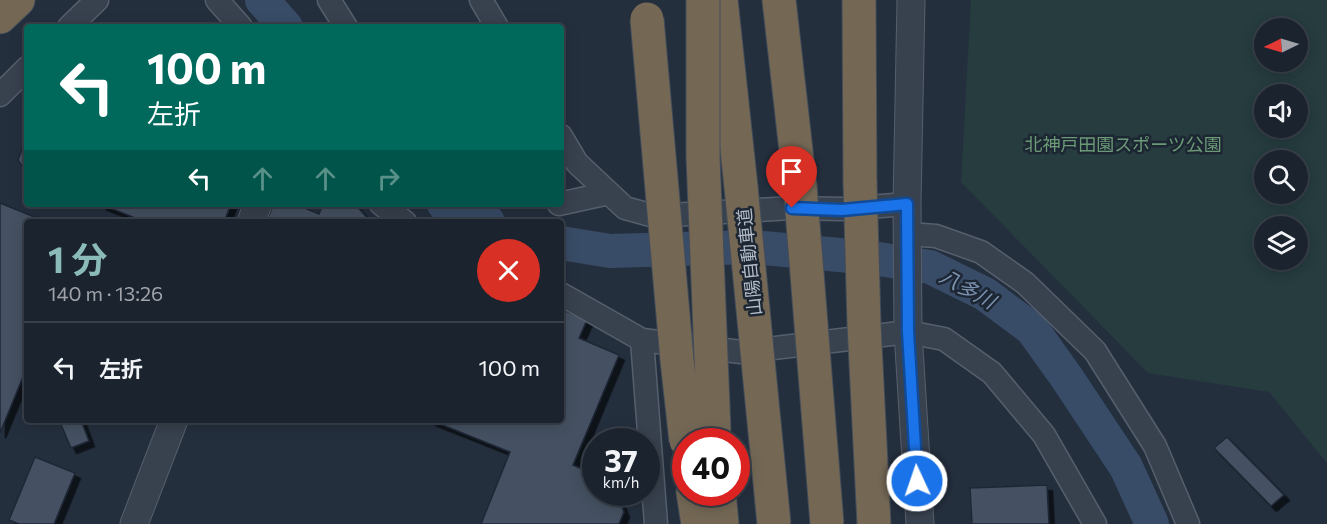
<!DOCTYPE html>
<html lang="ja">
<meta charset="utf-8">
<style>
:root{--surface:#1b232e;--page:#282f3a;--text:#f1f3f6;--muted:#a0a4aa;--line:#39404a;--accent:#8bbbb9}
body{margin:0;font-family:Commissioner,"Noto Sans JP",sans-serif;background:var(--page);color:var(--text);height:100vh;display:flex;flex-direction:column;font-size:22px;white-space:nowrap}
*{box-sizing:border-box;margin:0}
p{font-size:20px;color:var(--muted)}
.icon{flex:none;width:33px;height:33px;fill:none;stroke:currentColor;stroke-width:2;stroke-linecap:round;stroke-linejoin:round}
.map{position:relative;flex:1;overflow:hidden}
.drawer{position:absolute;left:24px;top:219px;width:540px;height:204px;display:flex;flex-direction:column;background:var(--surface);border-radius:6px;box-shadow:0 3px 15px #0003,0 0 0 2px var(--line)}
.drawer>*{flex:none}
.guide{position:absolute;left:24px;top:24px;width:540px;height:183px;border-radius:6px;box-shadow:0 3px 15px #0003,0 0 0 2px var(--line);background:#00695c;color:#fff;overflow:hidden}
.needle{width:39px;rotate:265deg}
.fabs{position:absolute;left:1254px;top:18px;display:grid;gap:12px}
.fabs a{display:grid;place-items:center;width:54px;height:54px;border-radius:50%;background:var(--surface);box-shadow:0 3px 15px #0003,0 0 0 2px var(--line);font-size:30px}
.speed{position:absolute;left:582px;top:428px;display:flex;gap:12px;font-size:30px;font-weight:700;text-align:center}
.speed>*{display:grid;place-content:center;width:78px;height:78px;border-radius:50%;background:var(--surface);box-shadow:0 3px 15px #0003,0 0 0 2px var(--line);line-height:1}
.speed small{font-size:15px;font-weight:400}
.speed .limit{border:9px solid #d22;background:#fff;color:#111}
.pin{position:absolute;display:grid;place-items:center;width:51px;height:51px;color:#fff;margin:-62px -26px;border-radius:50% 50% 50% 0;rotate:-45deg;box-shadow:0 0 6px #0007}
.pin .icon{rotate:45deg}
.me{position:absolute;width:66px;margin:-33px;rotate:357deg;stroke-linejoin:round;filter:drop-shadow(0 0 4px #0008)}
.turn{display:flex;align-items:center;gap:21px;height:126px;padding:0 24px;font-size:27px}
.turn .icon{width:78px;height:78px;stroke-width:2.5}
.turn b{display:block;font-size:42px;line-height:51px}
.lanes{display:flex;align-items:center;height:57px;padding:0 24px;background:#0003;justify-content:center;gap:30px;direction:ltr}
.lanes .off{opacity:.35}
.round{display:grid;place-items:center;flex:none;width:63px;height:63px;border-radius:32px;background:var(--page)}
.summary{display:flex;align-items:center;justify-content:space-between;height:102px;padding:0 24px}
h1{font-size:36px;font-weight:700;line-height:45px;color:var(--accent)}
ul{padding:0;list-style:none}
li{display:flex;align-items:center;gap:18px;height:90px;padding:0 24px;border-top:2px solid var(--line)}
li div{flex:1}
li b{display:block;font-size:22px}
li em{font-style:normal}
.map>svg:first-child{display:block}
.green{fill:#263c3f;fill-rule:evenodd}
.lines{fill:none;stroke-linecap:round;stroke-linejoin:round}
.river{stroke:#394c67;stroke-width:34}
.building{fill:#455162;stroke:#1f2835;stroke-width:1.5;filter:url(#shadow)}
.minor-casing{stroke:#565f6c;stroke-width:25}
.tertiary-casing{stroke:#565f6c;stroke-width:29}
.motorway-casing{stroke:#434c59;stroke-width:35}
.minor{stroke:#38414e;stroke-width:22}
.tertiary{stroke:#38414e;stroke-width:27}
.motorway{stroke:#746855;stroke-width:33}
.motorway-bridge-casing{stroke:#434c59;stroke-width:35;stroke-linecap:butt}
.motorway-bridge{stroke:#746855;stroke-width:33}
.route-casing{stroke:#114b97;stroke-width:15}
.route{stroke:#1a73e8;stroke-width:10}
.labels{text-anchor:middle;dominant-baseline:central;stroke-width:5;stroke-linejoin:round;paint-order:stroke}
.park-label{font-size:18px;fill:#6b9a76;stroke:#1d2633}
.street-label{font-size:18px;fill:#b4bcc9;stroke:#1d2633}
.water-label{font-size:20px;font-style:italic;fill:#7c92b1;stroke:#1d2633}
</style>
<div class="map">
<svg width="1327" height="524" viewBox="0 0 1327 524">
<defs>
<filter id="shadow"><feDropShadow dx="5.5" dy="5.5" stdDeviation="0" flood-color="#0009"/></filter>
</defs>
<rect width="100%" height="100%" fill="#242f3e"/>
<path class="green" d="M 971,0 L 1327,0 L 1327,463 L 1269,392 L 1148,373 L 961,182 ZM 1264,28 L 1298,28 L 1298,62 L 1264,62 ZM 1264,94 L 1298,94 L 1298,128 L 1264,128 ZM 1264,160 L 1298,160 L 1298,194 L 1264,194 ZM 1264,226 L 1298,226 L 1298,260 L 1264,260 Z"/>
<g class="lines">
<path class="river" d="M 262,0 L 286,27
M 444,204 L 470,217 L 488,222
M 561,243 L 610,251 L 753,247 L 872,258 L 930,267 L 985,294 L 1032,329 L 1067,378 L 1126,467 L 1152,524"/>
</g>
<path class="building" d="M 27,137 L 27,173 L 18,160 Z
M 0,203 L 47,222 L 27,222 L 27,367 L 0,433 Z
M 100,204 L 231,204 L 224,222 L 145,222 Z
M 274,204 L 295,204 L 319,214 L 323,204 L 355,204 L 371,222 L 266,222 Z
M 561,309 L 587,320 L 579,338 L 619,355 L 573,465 L 596,475 L 596,492 L 616,492 L 624,512 L 619,524 L 481,524 L 510,452 L 430,420 L 561,420 Z
M 59,420 L 81,420 L 89,441 L 71,448 Z
M 1227,437 L 1284,495 L 1271,506 L 1214,448 Z
M 35,457 L 75,473 L 54,524 L 19,524 L 9,520 Z
M 1047,485 L 1049,524 L 972,524 L 970,488 Z"/>
<g class="lines">
<defs>
<path id="minor" d="M 217,0 L 241,27
M 329,0 L 346,27
M 481,0 L 497,27
M 69,27 L 97,0
M 0,95 L 27,68
M 561,136 L 577,163 L 625,208 L 654,216 L 792,208 L 842,209 L 907,204
M 381,204 L 405,222
M 559,204 L 609,193
M 908,234 L 936,236 L 981,252 L 1025,283 L 1095,351 L 1155,446 L 1188,524
M 561,294 L 642,340 L 741,352 L 908,332 L 944,339 L 992,373 L 1044,435 L 1095,524
M 642,340 L 656,524"/>
<path id="tertiary" d="M 911,0 L 907,204 L 908,332 L 920,524
M 251,222 L 258,204
M 134,524 L 174,420"/>
<path id="motorway" d="M 721,0 L 741,187
M 779,0 L 800,186
M 859,0 L 860,182
M 0,17 L 18,0
M 693,492 L 698,524
M 719,492 L 722,524"/>
</defs>
<use href="#minor" class="minor-casing"/>
<use href="#tertiary" class="tertiary-casing"/>
<use href="#motorway" class="motorway-casing"/>
<use href="#minor" class="minor"/>
<use href="#tertiary" class="tertiary"/>
<use href="#motorway" class="motorway"/>
<defs>
<path id="motorway-bridge" d="M 703,0 L 703,157 L 714,431
M 647,19 L 677,360 L 686,441
M 860,182 L 864,324 L 874,524
M 800,186 L 827,524
M 741,187 L 774,524"/>
</defs>
<use href="#motorway-bridge" class="motorway-bridge-casing"/>
<use href="#motorway-bridge" class="motorway-bridge"/>
</g>
<g class="lines">
<defs>
<path id="route" d="M 792,208 L 842,210 L 907,204 L 908,332 L 917,481"/>
</defs>
<use href="#route" class="route-casing"/>
<use href="#route" class="route"/>
</g>
<g class="labels">
<g class="park-label">
<text x="1123" y="144">北神戸田園スポーツ公園</text>
</g>
<g class="street-label">
<text transform="translate(749 262) rotate(-96)">山陽自動車道</text>
</g>
<g class="water-label">
<text transform="translate(968 288) rotate(29)">八多川</text>
</g>
</g>
</svg>
<div class="fabs">
<a><svg class="needle" viewBox="-14 -14 28 28"><path d="M0-13l5 13h-10z" fill="#e53935"/><path d="M0 13l5-13h-10z" fill="#a0a4aa"/></svg></a>
<a><svg class="icon" aria-label="sound" viewBox="0 0 24 24"><path d="M4 9h4l5-4v14l-5-4H4zM17 9q2 3 0 6"/></svg></a>
<a><svg class="icon" aria-label="search" viewBox="0 0 24 24"><circle cx="10" cy="10" r="6"/><path d="M15 15l6 6"/></svg></a>
<a><svg class="icon" aria-label="layers" viewBox="0 0 24 24"><path d="M12 4l9 5-9 5-9-5zM3 14l9 5 9-5"/></svg></a>
</div>
<div class="speed"><div>37<small>km/h</small></div><div class="limit">40</div></div>
<div class="pin" style="left:792px;top:208px;background:#d93025"><svg class="icon" aria-label="arrive" viewBox="0 0 24 24"><path d="M6 21V4h12l-3 4 3 4H6"/></svg></div>
<svg class="me" style="left:917px;top:481px" viewBox="-20 -20 40 40"><circle r="17" fill="#1a73e8" stroke="#fff" stroke-width="3"/><path d="M0-11L8 9 0 5-8 9z" fill="#fff"/></svg>
<div class="guide">
<div class="turn"><svg class="icon" aria-label="left" viewBox="0 0 24 24"><path d="M17 20v-9H6M10 6l-5 5 5 5"/></svg><div><b>100 m</b>左折</div></div>
<div class="lanes"><svg class="icon" aria-label="left" viewBox="0 0 24 24"><path d="M17 20v-9H6M10 6l-5 5 5 5"/></svg><svg class="icon off" aria-label="ahead" viewBox="0 0 24 24"><path d="M12 20V5M6 11l6-6 6 6"/></svg><svg class="icon off" aria-label="ahead" viewBox="0 0 24 24"><path d="M12 20V5M6 11l6-6 6 6"/></svg><svg class="icon off" aria-label="right" viewBox="0 0 24 24"><path d="M7 20v-9h11M14 6l5 5-5 5"/></svg></div>
</div>
<section class="drawer">
<div class="summary"><div><h1>1 分</h1><p>140 m · 13:26</p></div><a class="round" style="background:#d93025;color:#fff"><svg class="icon" aria-label="close" viewBox="0 0 24 24"><path d="M6 6l12 12M18 6L6 18"/></svg></a></div>
<ul>
<li><svg class="icon" aria-label="left" viewBox="0 0 24 24"><path d="M17 20v-9H6M10 6l-5 5 5 5"/></svg><div><b>左折</b></div><em>100 m</em></li>
</ul>
</section>
</div>
